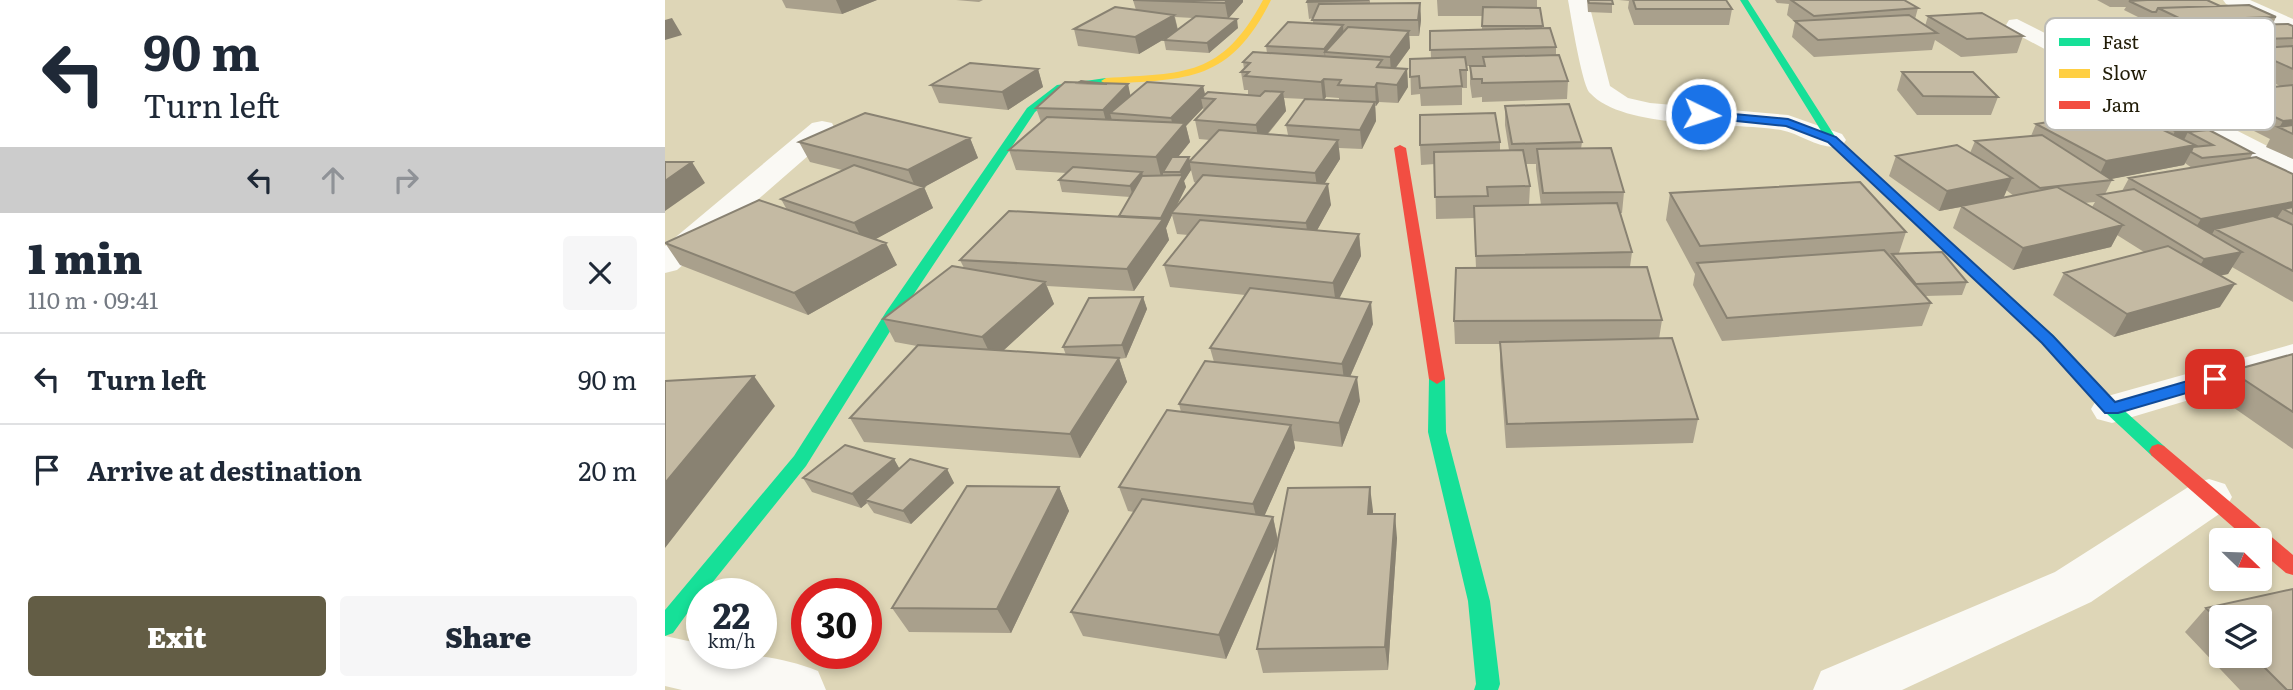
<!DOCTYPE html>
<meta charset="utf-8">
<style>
:root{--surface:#fff;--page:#f6f6f7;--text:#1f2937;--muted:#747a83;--line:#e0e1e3;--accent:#635d45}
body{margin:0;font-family:Literata,serif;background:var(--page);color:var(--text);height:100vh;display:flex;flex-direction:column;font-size:26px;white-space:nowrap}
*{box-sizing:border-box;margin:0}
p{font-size:23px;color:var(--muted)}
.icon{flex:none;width:38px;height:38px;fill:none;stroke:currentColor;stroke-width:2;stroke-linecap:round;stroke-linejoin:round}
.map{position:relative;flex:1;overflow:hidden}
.details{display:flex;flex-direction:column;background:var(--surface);width:665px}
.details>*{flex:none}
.guide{background:#fff;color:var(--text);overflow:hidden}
.needle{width:46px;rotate:113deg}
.buttons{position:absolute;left:1544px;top:528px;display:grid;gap:14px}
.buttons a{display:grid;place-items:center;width:63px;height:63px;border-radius:7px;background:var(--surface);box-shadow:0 4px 10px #0003;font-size:35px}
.speed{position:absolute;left:21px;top:578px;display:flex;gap:14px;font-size:35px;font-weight:700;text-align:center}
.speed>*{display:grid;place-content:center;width:91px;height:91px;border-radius:50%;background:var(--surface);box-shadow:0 4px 10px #0003;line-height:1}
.speed small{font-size:18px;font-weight:400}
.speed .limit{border:10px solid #d22;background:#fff;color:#111}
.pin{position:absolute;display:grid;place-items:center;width:60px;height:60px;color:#fff;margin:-30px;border-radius:14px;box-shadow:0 4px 10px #0006}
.me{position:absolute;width:77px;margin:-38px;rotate:94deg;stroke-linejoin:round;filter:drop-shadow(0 0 5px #0008)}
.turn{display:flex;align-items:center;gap:24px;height:147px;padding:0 28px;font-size:32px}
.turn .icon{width:91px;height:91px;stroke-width:2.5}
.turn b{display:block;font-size:49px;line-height:60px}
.lanes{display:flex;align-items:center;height:66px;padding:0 28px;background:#0003;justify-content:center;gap:35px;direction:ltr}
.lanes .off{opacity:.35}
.round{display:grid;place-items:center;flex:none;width:74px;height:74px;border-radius:7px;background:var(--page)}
.head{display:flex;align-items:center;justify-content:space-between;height:119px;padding:0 28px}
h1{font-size:42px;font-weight:800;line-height:52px}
.button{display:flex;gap:14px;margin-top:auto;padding:14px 28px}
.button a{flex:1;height:80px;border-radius:7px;background:var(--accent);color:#fff;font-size:28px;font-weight:800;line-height:80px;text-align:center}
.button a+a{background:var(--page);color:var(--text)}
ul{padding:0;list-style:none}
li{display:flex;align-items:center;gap:21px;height:91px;padding:0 28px;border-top:2px solid var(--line)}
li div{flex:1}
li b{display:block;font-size:26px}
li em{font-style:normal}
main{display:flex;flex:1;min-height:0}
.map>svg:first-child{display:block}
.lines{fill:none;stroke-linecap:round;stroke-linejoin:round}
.street{fill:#faf9f4;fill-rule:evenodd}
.fast{fill:#16e098;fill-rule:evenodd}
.slow{fill:#ffcf43;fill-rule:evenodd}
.jam{fill:#f24e42;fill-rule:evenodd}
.wall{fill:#a9a08c;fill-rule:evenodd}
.shaded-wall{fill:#898272}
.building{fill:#c4baa3;stroke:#898272;stroke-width:2}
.route{fill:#1a73e8;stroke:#114b97;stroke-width:2}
.key{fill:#fff;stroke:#bcbbb5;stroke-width:2}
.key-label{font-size:19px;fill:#211c07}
</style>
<main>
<section class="details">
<div class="guide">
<div class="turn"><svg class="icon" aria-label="left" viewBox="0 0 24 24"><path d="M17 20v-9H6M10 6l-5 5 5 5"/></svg><div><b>90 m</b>Turn left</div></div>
<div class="lanes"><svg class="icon" aria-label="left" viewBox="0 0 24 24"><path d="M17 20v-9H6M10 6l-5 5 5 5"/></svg><svg class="icon off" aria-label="ahead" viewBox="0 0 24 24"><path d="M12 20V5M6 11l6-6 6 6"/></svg><svg class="icon off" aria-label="right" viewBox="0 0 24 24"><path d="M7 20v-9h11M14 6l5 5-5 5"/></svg></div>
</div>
<div class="head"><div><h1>1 min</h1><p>110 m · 09:41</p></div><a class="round"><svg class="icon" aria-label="close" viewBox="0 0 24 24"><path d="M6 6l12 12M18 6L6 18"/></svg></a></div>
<ul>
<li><svg class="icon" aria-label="left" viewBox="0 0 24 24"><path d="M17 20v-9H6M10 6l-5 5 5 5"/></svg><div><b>Turn left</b></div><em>90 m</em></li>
<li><svg class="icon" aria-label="arrive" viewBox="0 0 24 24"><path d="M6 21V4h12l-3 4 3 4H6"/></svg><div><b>Arrive at destination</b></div><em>20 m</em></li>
</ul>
<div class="button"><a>Exit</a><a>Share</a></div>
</section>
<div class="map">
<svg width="1628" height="690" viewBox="0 0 1628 690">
<rect width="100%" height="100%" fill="#ded6b7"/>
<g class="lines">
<path class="street" d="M 903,0 L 923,0 L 945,86 L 963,98 L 985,103 L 1123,115 L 1177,134 L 1181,140 L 1177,146 C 1155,151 1137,134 1116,130 C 1067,122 959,130 925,93 C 917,85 906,16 903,0 Z
M 1558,0 L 1585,0 L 1628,19 L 1628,33 L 1561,4 Z
M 1352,19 L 1628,159 L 1628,180 L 1618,177 L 1344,30 L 1341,25 L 1344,20 Z
M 157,121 L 167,123 L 170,129 L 167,135 L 12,270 L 0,273 L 0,246 L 147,123 Z
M 1628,344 L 1628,369 L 1447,423 L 1432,419 L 1426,409 L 1432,399 Z
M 1544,479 L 1560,484 L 1567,497 L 1560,510 L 1426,602 L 1237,690 L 1148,690 L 1156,671 L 1390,572 L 1528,484 Z
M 0,636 L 37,644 L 37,653 C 77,653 115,656 153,671 L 161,690 L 17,690 L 0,686 Z"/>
<path class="fast" d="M 1075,0 L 1083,0 L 1171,138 L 1389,336 L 1453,405 L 1499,446 L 1502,451 L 1499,456 L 1487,456 L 1441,413 L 1377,342 L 1163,142 Z
M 441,78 L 446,81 L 445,83 L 399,90 L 370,112 L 237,312 L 141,466 L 39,593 L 37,593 L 8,633 L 0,636 L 0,610 L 129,456 L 221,312 L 362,108 L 392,85 Z
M 772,374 L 780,379 L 781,432 L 825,601 L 835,684 L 833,690 L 809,690 L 811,684 L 803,601 L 763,432 L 764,379 Z"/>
<path class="slow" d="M 598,0 L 606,0 C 565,82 524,79 441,84 L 436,81 L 441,78 C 520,73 557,77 598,0 Z"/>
<path class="jam" d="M 735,145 L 741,148 L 780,379 L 772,384 L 764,379 L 729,148 Z
M 1493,444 L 1499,446 L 1628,555 L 1628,575 L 1621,573 L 1594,550 L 1594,541 L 1584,541 L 1487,456 L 1484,451 L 1487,446 Z"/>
</g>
<path class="wall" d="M 117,0 L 212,0 L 177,14 L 121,8 Z
M 291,0 L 318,0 L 314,2 Z
M 468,0 L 578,0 L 578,2 L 563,18 L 573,28 L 544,53 L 501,50 L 499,40 L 502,37 L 474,54 L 413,46 L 409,29 L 471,10 ZM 510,17 L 528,18 L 513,30 Z
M 705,0 L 705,4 L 755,3 L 756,20 L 754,36 L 744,36 L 745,48 L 730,69 L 742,69 L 743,87 L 733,103 L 714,102 L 711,106 L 710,106 L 711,121 L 697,149 L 674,148 L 675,159 L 659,184 L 666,205 L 652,230 L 694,234 L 696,256 L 674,298 L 708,324 L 685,377 L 695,401 L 677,447 L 629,441 L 630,448 L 599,516 L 608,517 L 613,540 L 708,511 L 708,514 L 732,538 L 723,670 L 598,673 L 592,649 L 612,545 L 561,659 L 418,636 L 406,612 L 469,512 L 463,511 L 454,487 L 516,412 L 514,404 L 549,362 L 545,348 L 580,295 L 505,287 L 499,265 L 523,235 L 512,234 L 507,215 L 501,228 L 504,240 L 469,291 L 382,286 L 389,304 L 338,351 L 401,355 L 398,347 L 478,297 L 482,309 L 461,358 L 454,359 L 462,382 L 415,458 L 199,442 L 185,418 L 252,346 L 230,342 L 218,319 L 299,268 L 295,260 L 454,216 L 465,197 L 397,192 L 394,180 L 402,173 L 351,170 L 344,150 L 376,122 L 371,108 L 442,84 L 463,84 L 465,96 L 538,86 L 540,94 L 596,96 L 583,95 L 583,90 L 579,90 L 576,72 L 579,69 L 578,62 L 602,53 L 601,46 L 648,24 L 648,18 L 644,19 L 642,2 ZM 661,97 L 674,98 L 674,101 L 659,100 ZM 619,98 L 640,99 L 621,125 L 623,135 L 603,134 L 621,111 ZM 538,108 L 539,111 L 530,120 L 534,139 L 545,140 L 525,161 L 524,157 L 513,157 L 525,142 L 521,126 ZM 526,170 L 529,182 L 531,183 L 511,207 L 521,187 L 519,181 Z
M 772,0 L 872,0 L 872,8 L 875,8 L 877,28 L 891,47 L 891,55 L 903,81 L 902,99 L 817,102 L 817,97 L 807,98 L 805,84 L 805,66 L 802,66 L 802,88 L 797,88 L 797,105 L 756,106 L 755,94 L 746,95 L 745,59 L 766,58 L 765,31 L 817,29 L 817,16 L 773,16 Z
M 922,0 L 947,0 L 947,13 L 923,12 Z
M 954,0 L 1061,0 L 1067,9 L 1064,25 L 969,25 L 963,8 L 964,1 Z
M 1110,0 L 1239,0 L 1253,8 L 1250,19 L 1260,26 L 1263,16 L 1358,36 L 1352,53 L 1296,57 L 1270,40 L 1267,50 L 1149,57 L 1127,37 L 1130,22 L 1122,15 L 1124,4 L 1112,3 Z
M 1432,0 L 1542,0 L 1555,6 L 1611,17 L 1608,24 L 1628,26 L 1628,159 L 1601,147 L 1605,139 L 1547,110 L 1549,107 L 1521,110 L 1499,99 L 1504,88 L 1515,87 L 1487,89 L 1424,55 L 1431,37 L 1472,39 L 1564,66 L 1555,83 L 1595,88 L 1615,86 L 1573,66 L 1579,56 L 1551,57 L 1524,43 L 1528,36 L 1509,37 L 1485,24 L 1486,22 L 1483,22 L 1459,10 L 1461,7 L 1445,7 Z
M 373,69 L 378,87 L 343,110 L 274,103 L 266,85 Z
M 1237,72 L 1333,97 L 1326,115 L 1252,115 L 1232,90 Z
M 840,106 L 917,142 L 916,149 L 959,192 L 957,213 L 955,213 L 967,252 L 965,267 L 997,320 L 994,339 L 1033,419 L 1028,443 L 841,448 L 835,366 L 835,344 L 790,344 L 789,321 L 811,268 L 809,218 L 771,219 L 770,164 L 756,165 L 755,145 L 835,142 L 835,150 L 844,150 L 840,125 ZM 861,164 L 871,164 L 871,169 L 876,205 L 864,205 L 865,186 Z
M 1414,113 L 1451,117 L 1449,122 L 1477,120 L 1479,116 L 1538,126 L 1536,131 L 1588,153 L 1585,158 L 1628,174 L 1628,302 L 1567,267 L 1563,274 L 1555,276 L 1555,307 L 1449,337 L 1388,295 L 1399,273 L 1479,252 L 1452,235 L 1446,247 L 1348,270 L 1288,228 L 1296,207 L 1274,211 L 1224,176 L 1231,156 L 1305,153 L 1310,141 L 1366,136 L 1371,124 L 1411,120 ZM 1520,163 L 1527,168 L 1464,178 L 1457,191 L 1440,194 L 1447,180 L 1445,179 L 1519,165 ZM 1341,190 L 1349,196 L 1338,198 ZM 1430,202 L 1427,207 L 1419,203 Z
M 305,138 L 313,158 L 259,187 L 268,208 L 210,239 L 232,265 L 143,315 L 15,265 L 0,243 L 122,210 L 116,199 L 177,170 L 145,162 L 134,142 Z
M 1005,193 L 1241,232 L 1234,253 L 1302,282 L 1297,295 L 1260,296 L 1266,303 L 1257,326 L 1057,341 L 1028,285 L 1030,274 L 1001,220 Z
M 1628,354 L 1628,449 L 1549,394 L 1566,371 Z
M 229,459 L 234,469 L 282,469 L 289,483 L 246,524 L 209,513 L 202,503 L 196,508 L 147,492 L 138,478 Z
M 394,487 L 404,511 L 346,633 L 244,632 L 227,608 Z
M 1628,589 L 1628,690 L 1575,690 L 1520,632 L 1541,608 ZM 1556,618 L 1594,618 L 1594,656 L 1556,656 Z"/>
<path class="shaded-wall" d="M 171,0 L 212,0 L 177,14 Z
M 562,0 L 578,0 L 578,2 L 563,19 L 560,3 Z
M 755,3 L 756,20 L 754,36 L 753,20 Z
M 509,15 L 513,31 L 474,54 L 470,37 Z
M 7,18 L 17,35 L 0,40 L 0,20 Z
M 572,19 L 573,28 L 544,53 L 542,43 Z
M 678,25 L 679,42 L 660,52 L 661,67 L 659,49 Z
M 744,31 L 745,48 L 726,74 L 725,57 Z
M 373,69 L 378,87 L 343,110 L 337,92 Z
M 742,69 L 743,87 L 733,103 L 732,85 Z
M 659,79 L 661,97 L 658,101 L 656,82 Z
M 712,83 L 714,102 L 711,106 L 710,87 Z
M 463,84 L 467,103 L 445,113 L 448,124 L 443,129 L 438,110 Z
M 538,86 L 541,99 L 536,98 L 538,108 L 521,126 L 525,142 L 501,172 L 498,172 L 498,175 L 496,177 L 491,157 L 510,135 L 506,118 Z
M 618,92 L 621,111 L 594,144 L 591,125 Z
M 1555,96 L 1549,107 L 1521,110 L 1527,99 Z
M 710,102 L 711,121 L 697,149 L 695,130 Z
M 1451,117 L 1446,128 L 1430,132 L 1435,122 Z
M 1628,120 L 1628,134 L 1614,128 L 1618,121 Z
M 1538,126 L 1532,137 L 1523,132 L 1519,140 L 1505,142 L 1510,131 Z
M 305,138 L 313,158 L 252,191 L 243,170 Z
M 673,140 L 675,159 L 653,194 L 650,173 Z
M 1530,145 L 1519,165 L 1431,182 L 1441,161 Z
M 524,157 L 526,170 L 519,181 L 521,187 L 508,213 L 506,213 L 507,215 L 501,228 L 504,240 L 469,291 L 462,269 L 496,218 L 517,178 L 515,172 Z
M 27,162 L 40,183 L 0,211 L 0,181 Z
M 477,172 L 480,184 L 468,197 L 465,186 Z
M 1347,178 L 1338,199 L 1274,211 L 1282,191 Z
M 663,184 L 666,205 L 644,245 L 641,223 Z
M 259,187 L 268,208 L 200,245 L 189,223 Z
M 1628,202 L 1628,214 L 1618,209 L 1608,224 L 1550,229 L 1546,236 L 1523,240 L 1536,219 Z
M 1458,225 L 1446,247 L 1348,270 L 1358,248 Z
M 694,234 L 696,256 L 671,305 L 668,283 Z
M 221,243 L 232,265 L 143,315 L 129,293 Z
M 1577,252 L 1563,274 L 1525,281 L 1539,259 Z
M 380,282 L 389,304 L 328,360 L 317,337 Z
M 1570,284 L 1555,307 L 1449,337 L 1462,314 Z
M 478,297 L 482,309 L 461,358 L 457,345 Z
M 706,302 L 708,324 L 680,388 L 677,364 Z
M 454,358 L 462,382 L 415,458 L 405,434 Z
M 89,376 L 110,406 L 0,548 L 0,483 Z
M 692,377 L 695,401 L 677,447 L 674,423 Z
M 626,425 L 630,448 L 594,528 L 588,504 Z
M 229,459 L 237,473 L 200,500 L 202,503 L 196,508 L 187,494 Z
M 282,469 L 289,483 L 246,524 L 238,511 Z
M 394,487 L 404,511 L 346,633 L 332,609 Z
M 705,487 L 708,511 L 706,538 L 703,514 Z
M 730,514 L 732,538 L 723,670 L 720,647 Z
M 608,517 L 613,542 L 561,659 L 554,635 Z"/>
<path class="building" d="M 468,0 L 562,0 L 560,3 Z
M 643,0 L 704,0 L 642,2 Z
M 923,0 L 947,0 L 948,4 L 924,3 Z
M 968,0 L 1061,0 L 1067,9 L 971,9 Z
M 1126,0 L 1239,0 L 1253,8 L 1149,16 Z
M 1482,0 L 1542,0 L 1555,6 L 1493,8 L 1491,12 L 1487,12 L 1464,1 Z
M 755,3 L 753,20 L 647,20 L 654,4 Z
M 1584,5 L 1611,17 L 1518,20 L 1493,8 Z
M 450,7 L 509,15 L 470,37 L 409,29 Z
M 818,7 L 875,8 L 878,26 L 817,26 Z
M 1317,13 L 1358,36 L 1302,39 L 1263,16 Z
M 1244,15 L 1272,33 L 1153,40 L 1130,21 Z
M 531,16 L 572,19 L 542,43 L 499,40 Z
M 623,22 L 678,25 L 659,49 L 601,46 Z
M 1623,24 L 1628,26 L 1628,38 L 1560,40 L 1533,26 Z
M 683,27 L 744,31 L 725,57 L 660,52 Z
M 885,28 L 891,47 L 765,50 L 765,31 Z
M 1628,46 L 1628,69 L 1583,49 Z
M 588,52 L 717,60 L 712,67 L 742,69 L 732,85 L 712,83 L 710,87 L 673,85 L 676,80 L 659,79 L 656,82 L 580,76 L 584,72 L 576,72 L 585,63 L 578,62 Z
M 894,55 L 903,81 L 817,83 L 817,79 L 807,79 L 805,66 L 820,66 L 818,57 Z
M 800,57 L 802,70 L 795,70 L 797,86 L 755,88 L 754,76 L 745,77 L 745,59 Z
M 305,63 L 373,69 L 337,92 L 266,85 Z
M 1237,72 L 1308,72 L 1333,97 L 1258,96 Z
M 416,81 L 442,84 L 413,83 Z
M 400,82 L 463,84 L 438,110 L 371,108 Z
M 482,82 L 538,86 L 506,118 L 445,113 Z
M 1628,85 L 1628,120 L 1618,121 L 1558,92 Z
M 600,91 L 618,92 L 591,125 L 530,120 L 550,99 L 536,98 L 543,92 L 595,96 Z
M 640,99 L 710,102 L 695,130 L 621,125 Z
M 904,104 L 917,142 L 847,144 L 840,106 Z
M 1506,112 L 1538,126 L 1510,131 L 1479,116 Z
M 200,113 L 305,138 L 243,170 L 134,142 Z
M 830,113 L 835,142 L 755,145 L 755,115 Z
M 382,117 L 520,123 L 491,157 L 344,150 Z
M 1407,118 L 1424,126 L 1473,118 L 1530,145 L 1441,161 L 1371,124 Z
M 1628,125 L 1628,134 L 1613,127 Z
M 554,130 L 673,140 L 650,173 L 524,162 Z
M 1544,130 L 1588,153 L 1537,158 L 1526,152 L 1528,147 L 1548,145 L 1523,132 Z
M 1377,135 L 1447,180 L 1375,188 L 1310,141 Z
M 1292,145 L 1347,178 L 1282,191 L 1231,156 Z
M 946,148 L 959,192 L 878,193 L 872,149 Z
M 858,150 L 865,186 L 822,187 L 823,196 L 770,197 L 769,152 Z
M 507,157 L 524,157 L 515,172 L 498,172 Z
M 1591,157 L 1628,174 L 1628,202 L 1536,219 L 1464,178 Z
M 0,162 L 27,162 L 0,181 Z
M 189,165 L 259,187 L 189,223 L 116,199 Z
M 408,167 L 477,172 L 465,186 L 394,180 Z
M 518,175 L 496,218 L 454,216 L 477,176 Z
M 538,175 L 663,184 L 641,223 L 506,213 Z
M 1195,182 L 1241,232 L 1035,246 L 1005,193 Z
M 1392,187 L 1458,225 L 1358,248 L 1296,206 Z
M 1469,189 L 1577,252 L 1539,259 L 1433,195 Z
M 94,200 L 221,243 L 129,293 L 0,243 Z
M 952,203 L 967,252 L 811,256 L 809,206 Z
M 1628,207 L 1628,214 L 1618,209 Z
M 344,211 L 498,219 L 462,269 L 295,260 Z
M 1608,216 L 1628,225 L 1628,271 L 1550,229 Z
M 535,220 L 694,234 L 668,283 L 499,265 Z
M 1503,246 L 1570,284 L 1462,314 L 1399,273 Z
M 1219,250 L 1266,303 L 1062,318 L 1032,263 Z
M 1277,252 L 1302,282 L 1251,284 L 1227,254 Z
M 287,266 L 380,282 L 317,337 L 218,319 Z
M 982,267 L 997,320 L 789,321 L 791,268 Z
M 585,288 L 706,302 L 677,364 L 545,348 Z
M 478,297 L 457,345 L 398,347 L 424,298 Z
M 1007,338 L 1033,419 L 842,424 L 835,342 Z
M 253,345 L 454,358 L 405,434 L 185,418 Z
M 1628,354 L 1628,412 L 1566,371 Z
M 540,361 L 692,377 L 674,423 L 514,404 Z
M 89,376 L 0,483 L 0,381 Z
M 502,410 L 626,425 L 588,504 L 454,487 Z
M 180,445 L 229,459 L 187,494 L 138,478 Z
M 245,459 L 282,469 L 238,511 L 200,500 Z
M 302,486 L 394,487 L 332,609 L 227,608 Z
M 705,487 L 703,514 L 730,514 L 720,647 L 592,649 L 623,488 Z
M 477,499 L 608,517 L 554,635 L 406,612 Z
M 1628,589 L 1628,690 L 1622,690 L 1588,656 L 1594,656 L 1594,618 L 1556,618 L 1556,623 L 1541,608 Z"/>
<path class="route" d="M 1036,111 L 1123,119 L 1171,137 L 1388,336 L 1450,402 L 1550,373 L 1559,379 L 1556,383 L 1453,413 L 1440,413 L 1377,343 L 1163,142 L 1121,126 L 1033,117 L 1033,112 Z"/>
<rect x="1380" y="18" width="230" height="112" rx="10" class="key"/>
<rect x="1394" y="38" width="31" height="8" fill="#16e098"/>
<rect x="1394" y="69" width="31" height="9" fill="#ffcf43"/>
<rect x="1394" y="101" width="31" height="8" fill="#f24e42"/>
<g class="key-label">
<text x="1437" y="49">Fast</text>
<text x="1437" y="80">Slow</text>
<text x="1437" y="112">Jam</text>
</g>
</svg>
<div class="buttons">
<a><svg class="needle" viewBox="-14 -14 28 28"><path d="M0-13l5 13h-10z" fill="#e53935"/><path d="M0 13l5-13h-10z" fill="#747a83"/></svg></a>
<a><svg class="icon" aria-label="layers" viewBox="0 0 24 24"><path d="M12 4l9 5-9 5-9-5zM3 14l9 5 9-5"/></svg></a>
</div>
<div class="speed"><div>22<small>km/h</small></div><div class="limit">30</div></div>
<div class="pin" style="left:1550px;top:379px;background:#d93025"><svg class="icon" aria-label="arrive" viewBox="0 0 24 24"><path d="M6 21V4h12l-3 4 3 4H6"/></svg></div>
<svg class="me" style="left:1036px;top:114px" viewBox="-20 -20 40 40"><circle r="17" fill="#1a73e8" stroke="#fff" stroke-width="3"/><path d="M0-11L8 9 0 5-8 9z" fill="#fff"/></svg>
</div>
</main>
